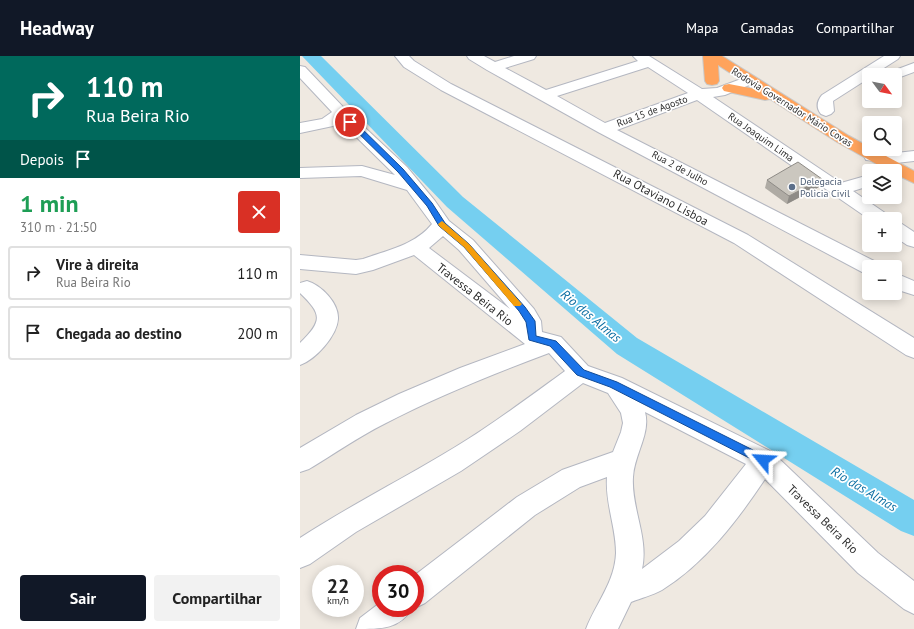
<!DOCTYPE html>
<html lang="pt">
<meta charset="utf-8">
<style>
:root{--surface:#fff;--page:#f2f2f2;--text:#222;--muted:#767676;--line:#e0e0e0;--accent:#111827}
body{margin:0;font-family:"PT Sans",sans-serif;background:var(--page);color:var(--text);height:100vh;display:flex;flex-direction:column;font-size:15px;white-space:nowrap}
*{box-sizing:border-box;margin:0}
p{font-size:13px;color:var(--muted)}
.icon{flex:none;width:22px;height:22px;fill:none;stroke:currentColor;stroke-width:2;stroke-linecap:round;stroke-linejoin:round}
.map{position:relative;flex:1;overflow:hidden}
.details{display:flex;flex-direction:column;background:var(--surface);width:300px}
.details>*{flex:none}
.banner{background:#00695c;color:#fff;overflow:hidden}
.needle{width:26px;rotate:122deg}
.controls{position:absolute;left:562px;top:12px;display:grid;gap:8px}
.controls a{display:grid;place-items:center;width:40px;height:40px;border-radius:4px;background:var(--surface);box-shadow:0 2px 10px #0003;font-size:20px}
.speed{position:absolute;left:12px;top:509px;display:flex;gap:8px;font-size:20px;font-weight:700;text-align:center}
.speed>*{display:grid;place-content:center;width:52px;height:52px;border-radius:50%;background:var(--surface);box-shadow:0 2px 10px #0003;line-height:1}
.speed small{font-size:10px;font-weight:400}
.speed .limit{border:6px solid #d22;background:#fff;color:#111}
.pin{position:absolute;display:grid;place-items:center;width:34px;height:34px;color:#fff;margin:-17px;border:2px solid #fff;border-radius:50%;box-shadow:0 1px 4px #0007}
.me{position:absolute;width:44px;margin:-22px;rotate:297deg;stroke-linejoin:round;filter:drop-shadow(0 0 3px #0008)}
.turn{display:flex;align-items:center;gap:14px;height:84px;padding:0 20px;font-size:18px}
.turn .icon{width:52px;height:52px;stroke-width:2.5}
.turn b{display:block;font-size:28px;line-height:34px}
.then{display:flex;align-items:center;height:38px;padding:0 20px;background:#0003;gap:8px;font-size:15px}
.round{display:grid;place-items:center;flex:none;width:42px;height:42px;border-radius:4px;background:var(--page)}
.head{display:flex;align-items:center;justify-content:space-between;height:68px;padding:0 20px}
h1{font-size:24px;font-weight:700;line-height:30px;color:#1e9e55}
.action{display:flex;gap:8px;margin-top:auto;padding:8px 20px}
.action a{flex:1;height:46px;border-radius:4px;background:var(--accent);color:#fff;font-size:16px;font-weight:700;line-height:46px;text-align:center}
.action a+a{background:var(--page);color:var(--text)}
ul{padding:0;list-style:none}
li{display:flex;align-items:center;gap:12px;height:54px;margin:0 8px 6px;padding:0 12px;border:2px solid var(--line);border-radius:4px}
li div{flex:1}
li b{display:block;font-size:15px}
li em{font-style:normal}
header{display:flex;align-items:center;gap:24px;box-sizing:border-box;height:56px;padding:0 20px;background:var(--accent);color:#fff}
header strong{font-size:19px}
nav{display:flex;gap:22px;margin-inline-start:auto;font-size:14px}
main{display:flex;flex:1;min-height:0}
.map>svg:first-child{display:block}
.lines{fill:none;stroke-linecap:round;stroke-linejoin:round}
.river{fill:#75cff0;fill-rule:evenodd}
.minor-casing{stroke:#b4b7c1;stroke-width:2}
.highway-casing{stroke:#c9c9c9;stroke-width:2}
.minor{fill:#fff;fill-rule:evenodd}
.highway{fill:#ffa35c;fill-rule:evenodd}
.wall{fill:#afaba4}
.shaded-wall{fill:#8e8b86}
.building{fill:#cbc7bf;stroke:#8e8b86}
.route{fill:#1a73e8;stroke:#114b97}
.slow{fill:#f59e0b}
.service-dot{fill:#5c6f8a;stroke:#fff;stroke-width:1.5}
.labels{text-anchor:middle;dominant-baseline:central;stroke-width:3.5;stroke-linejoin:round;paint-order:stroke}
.far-street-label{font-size:10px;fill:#2e2e2e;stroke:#fff}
.far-service-label{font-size:10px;fill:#4e5e75;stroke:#fff;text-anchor:start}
.street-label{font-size:12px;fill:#2e2e2e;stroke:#fff}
.water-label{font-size:13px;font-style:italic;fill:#0d6fa3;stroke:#fff}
</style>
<header>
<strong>Headway</strong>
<nav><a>Mapa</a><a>Camadas</a><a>Compartilhar</a></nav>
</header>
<main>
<section class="details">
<div class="banner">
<div class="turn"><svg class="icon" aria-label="right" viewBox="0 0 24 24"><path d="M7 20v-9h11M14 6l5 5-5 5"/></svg><div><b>110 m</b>Rua Beira Rio</div></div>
<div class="then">Depois<svg class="icon" aria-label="arrive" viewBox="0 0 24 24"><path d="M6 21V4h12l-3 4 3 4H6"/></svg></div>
</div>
<div class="head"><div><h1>1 min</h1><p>310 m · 21:50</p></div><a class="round" style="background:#d93025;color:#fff"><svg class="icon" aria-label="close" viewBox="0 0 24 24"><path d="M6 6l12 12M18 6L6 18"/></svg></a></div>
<ul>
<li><svg class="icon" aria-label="right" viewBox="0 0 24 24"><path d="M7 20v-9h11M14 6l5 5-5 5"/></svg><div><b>Vire à direita</b><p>Rua Beira Rio</p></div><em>110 m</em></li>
<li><svg class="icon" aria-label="arrive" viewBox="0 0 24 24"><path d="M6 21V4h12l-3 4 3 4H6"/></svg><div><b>Chegada ao destino</b></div><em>200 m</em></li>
</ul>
<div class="action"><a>Sair</a><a>Compartilhar</a></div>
</section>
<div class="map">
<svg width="614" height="573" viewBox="0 0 614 573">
<rect width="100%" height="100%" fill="#efe9e1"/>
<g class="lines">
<path class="river" d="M 2,0 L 21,0 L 163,141 L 337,282 L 614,444 L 614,480 L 601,475 L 317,298 L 147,151 Z"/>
<defs>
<path id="minor" d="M 95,0 L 109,0 L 114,5 L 151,28 L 448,179 L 614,282 L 614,302 L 606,299 L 434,187 L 141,34 L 104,11 Z
M 167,0 L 184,0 L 195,6 L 214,0 L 236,0 L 234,3 L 205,12 L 246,34 L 338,5 L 333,0 L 349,0 L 402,33 L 417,32 L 449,20 L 454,21 L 456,24 L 454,27 L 425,39 L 413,41 L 541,127 L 569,119 L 569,130 L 553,135 L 588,159 L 590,163 L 569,163 L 397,44 L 317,74 L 576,206 L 579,211 L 569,211 L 569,218 L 562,216 L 298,76 L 187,14 L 169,3 ZM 348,11 L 388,37 L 305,67 L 257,40 Z
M 584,0 L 600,0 L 598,3 L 573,19 L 569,19 L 569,22 L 533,45 L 534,55 L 531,58 L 526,60 L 521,58 C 516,52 517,45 522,39 Z
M 614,7 L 614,16 L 595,23 L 595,19 L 588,19 L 590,16 Z
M 0,10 L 5,11 L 46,54 L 107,111 L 135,145 L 149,165 L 173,184 L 234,253 L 241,265 L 242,276 L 261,281 L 288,310 L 322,322 L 472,396 L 578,497 L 614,525 L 614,558 L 604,553 L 558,517 L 465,423 C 437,465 405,507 362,534 C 353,539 341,542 331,546 L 318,573 L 286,573 C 296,547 315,526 316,497 C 316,471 305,447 307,421 L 280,431 L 235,459 L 125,547 L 115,552 L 115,519 L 217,441 L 262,414 L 313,396 L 321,376 L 323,367 L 321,357 L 308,337 L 283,327 L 220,375 L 161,415 L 56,476 L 10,508 L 0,512 L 0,482 C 46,452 95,427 142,399 C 185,374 225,344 265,315 L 249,297 C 193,318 138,340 84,368 C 58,381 34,398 9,413 L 0,416 L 0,392 L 56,359 L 99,338 L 160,312 L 225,288 L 114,199 L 73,214 L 56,218 L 0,213 L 0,199 L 56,204 L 63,203 C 88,194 115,189 132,168 L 107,134 L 61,120 L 0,122 L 0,112 L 62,110 L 95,119 L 40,65 L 33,70 L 0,77 L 0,67 L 22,63 L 32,56 L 0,22 ZM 143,180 L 159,194 L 210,253 L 129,192 ZM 345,356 L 446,408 L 405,460 L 379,485 L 342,513 C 349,482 331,452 333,421 C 334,399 351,377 345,356 Z
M 572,95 L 596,97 L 614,95 L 614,105 L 596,107 L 566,104 L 564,100 L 566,96 Z
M 595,166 L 602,168 L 614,176 L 614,191 L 607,189 L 595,181 Z
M 595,217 L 614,225 L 614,239 L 595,233 Z
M 7,225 C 21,229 39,247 38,263 C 37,280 15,304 0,309 L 0,287 C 23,265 22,258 0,237 L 0,227 Z
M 81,546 L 81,552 L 112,552 C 100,573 82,573 56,573 L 60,562 Z"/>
<path id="highway" d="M 403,0 L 422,0 L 549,80 L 569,91 L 569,93 L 573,93 L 614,115 L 614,127 L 595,118 L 595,115 L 589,115 L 537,86 L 470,43 L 465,44 L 424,35 L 422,32 L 424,29 L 429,28 L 455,33 L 418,9 L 419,25 L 417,28 L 412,29 L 407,28 L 405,25 Z"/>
</defs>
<use href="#minor" class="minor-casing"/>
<use href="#highway" class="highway-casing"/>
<use href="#minor" class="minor"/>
<use href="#highway" class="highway"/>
</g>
<path class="wall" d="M 467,124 L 519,131 L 487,148 L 465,132 Z"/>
<path class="shaded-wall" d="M 522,123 L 519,131 L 487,148 L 489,140 Z"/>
<path class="building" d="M 498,106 L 522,123 L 489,140 L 467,124 Z"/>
<path class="route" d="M 48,64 L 53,64 L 103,113 L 132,147 L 145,167 L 169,188 L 225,251 L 235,265 L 236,280 L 256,285 L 284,314 L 317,326 L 467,401 L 468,404 L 467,407 L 463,409 L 459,407 L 310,331 L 277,319 L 250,290 L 229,284 L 226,266 L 219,255 L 164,191 L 139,170 L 127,150 L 98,116 L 48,67 Z"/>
<path class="slow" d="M 142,165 L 169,188 L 220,246 L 222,248 L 220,250 L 214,250 L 164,191 L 139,170 L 138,168 Z"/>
<circle class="service-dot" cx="492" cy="131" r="4"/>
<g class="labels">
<g class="far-street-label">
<text transform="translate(492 51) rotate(32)">Rodovia Governador Mário Covas</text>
<text transform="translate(352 55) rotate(-20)">Rua 15 de Agosto</text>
<text transform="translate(461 81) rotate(35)">Rua Joaquim Lima</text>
<text transform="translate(380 112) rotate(28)">Rua 2 de Julho</text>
</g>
<g class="far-service-label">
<text x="500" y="125">Delegacia<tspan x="500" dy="12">Policia Civil</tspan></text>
</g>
<g class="street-label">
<text transform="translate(361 141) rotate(28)">Rua Otaviano Lisboa</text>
<text transform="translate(175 238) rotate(38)">Travessa Beira Rio</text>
<text transform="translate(523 463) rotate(44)">Travessa Beira Rio</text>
</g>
<g class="water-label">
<text transform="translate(291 260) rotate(40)">Rio das Almas</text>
<text transform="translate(564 433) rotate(31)">Rio das Almas</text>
</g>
</g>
</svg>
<div class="controls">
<a><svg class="needle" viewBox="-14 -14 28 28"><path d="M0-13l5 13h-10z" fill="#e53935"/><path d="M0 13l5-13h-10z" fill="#767676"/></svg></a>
<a><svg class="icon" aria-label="search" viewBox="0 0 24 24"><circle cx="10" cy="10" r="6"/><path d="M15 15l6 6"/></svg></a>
<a><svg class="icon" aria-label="layers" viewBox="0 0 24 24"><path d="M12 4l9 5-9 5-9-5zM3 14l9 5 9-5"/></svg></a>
<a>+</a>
<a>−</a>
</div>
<div class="speed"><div>22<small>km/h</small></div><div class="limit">30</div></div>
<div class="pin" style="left:50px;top:66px;background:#d93025"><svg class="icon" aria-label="arrive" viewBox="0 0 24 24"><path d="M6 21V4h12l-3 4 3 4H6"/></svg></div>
<svg class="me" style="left:463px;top:404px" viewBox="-20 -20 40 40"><path d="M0-17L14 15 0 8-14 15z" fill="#1a73e8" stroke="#fff" stroke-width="4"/></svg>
</div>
</main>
